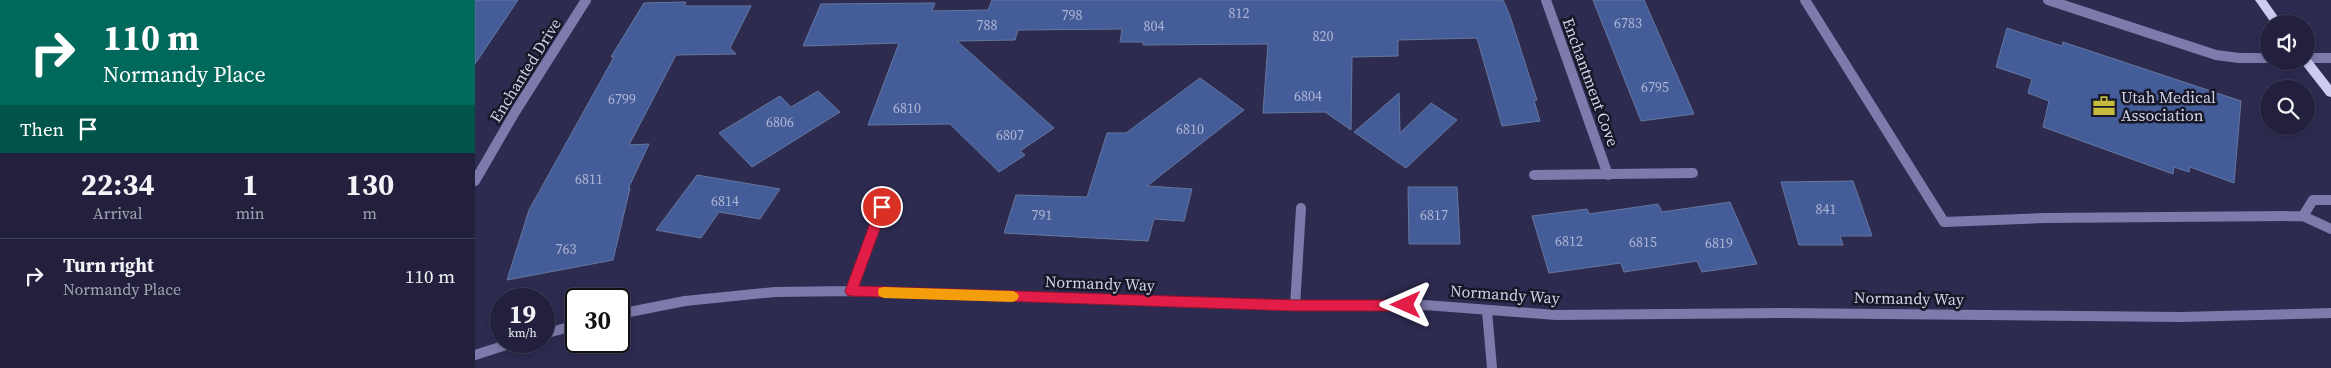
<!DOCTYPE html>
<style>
:root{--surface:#22203d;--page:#2a2844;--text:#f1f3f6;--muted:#a2a3b0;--line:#3f3e57}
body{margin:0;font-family:"Source Serif 4",serif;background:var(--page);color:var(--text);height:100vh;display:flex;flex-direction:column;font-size:19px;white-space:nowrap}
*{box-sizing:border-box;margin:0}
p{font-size:16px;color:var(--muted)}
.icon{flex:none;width:28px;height:28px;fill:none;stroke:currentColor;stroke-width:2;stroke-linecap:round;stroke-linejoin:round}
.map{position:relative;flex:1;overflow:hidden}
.side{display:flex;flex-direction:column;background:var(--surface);width:475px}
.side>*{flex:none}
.top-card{background:#00695c;color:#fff;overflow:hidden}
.tools{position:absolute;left:1785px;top:15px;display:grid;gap:10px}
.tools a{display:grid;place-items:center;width:55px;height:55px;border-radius:50%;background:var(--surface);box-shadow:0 2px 8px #0003,0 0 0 1px var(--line);font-size:25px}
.speed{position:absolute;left:15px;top:288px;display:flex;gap:10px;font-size:25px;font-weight:700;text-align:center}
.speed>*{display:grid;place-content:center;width:65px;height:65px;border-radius:50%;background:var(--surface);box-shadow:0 2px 8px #0003,0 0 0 1px var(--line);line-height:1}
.speed small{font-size:12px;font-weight:400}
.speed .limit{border:2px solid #111;border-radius:8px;background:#fff;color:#111}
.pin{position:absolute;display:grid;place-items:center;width:42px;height:42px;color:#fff;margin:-21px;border:2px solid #fff;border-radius:50%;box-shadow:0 1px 5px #0007}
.me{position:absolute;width:55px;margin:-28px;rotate:270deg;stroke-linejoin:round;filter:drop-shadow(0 0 4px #0008)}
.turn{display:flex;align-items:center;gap:18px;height:105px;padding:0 20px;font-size:22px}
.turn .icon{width:65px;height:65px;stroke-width:2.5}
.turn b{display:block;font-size:35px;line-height:42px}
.then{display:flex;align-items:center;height:48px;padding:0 20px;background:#0003;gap:10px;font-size:19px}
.eta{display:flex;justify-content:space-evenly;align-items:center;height:85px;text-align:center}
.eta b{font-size:30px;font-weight:700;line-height:35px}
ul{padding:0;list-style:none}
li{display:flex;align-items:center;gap:15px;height:75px;padding:0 20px;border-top:1px solid var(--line)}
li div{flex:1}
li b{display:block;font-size:19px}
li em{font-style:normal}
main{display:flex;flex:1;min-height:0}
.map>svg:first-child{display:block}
.building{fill:#445d98;stroke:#65779f}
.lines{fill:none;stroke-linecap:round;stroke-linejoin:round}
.service{stroke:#7d7bab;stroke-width:10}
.minor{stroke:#7d7bab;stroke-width:10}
.primary{fill:#cdcdf4;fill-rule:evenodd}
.route{fill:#e11d48;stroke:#92132f}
.slow{fill:#f59e0b}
.labels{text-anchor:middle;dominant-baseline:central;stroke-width:5;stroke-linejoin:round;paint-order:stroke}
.number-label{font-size:14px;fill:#aeb4d5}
.street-label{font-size:16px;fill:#d1d1e9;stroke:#171727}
.poi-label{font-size:16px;fill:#d1d1e9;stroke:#171727;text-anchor:start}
</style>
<main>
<section class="side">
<div class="top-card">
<div class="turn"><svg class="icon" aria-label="right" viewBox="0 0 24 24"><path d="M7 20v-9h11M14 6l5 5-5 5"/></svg><div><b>110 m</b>Normandy Place</div></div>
<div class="then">Then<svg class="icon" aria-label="arrive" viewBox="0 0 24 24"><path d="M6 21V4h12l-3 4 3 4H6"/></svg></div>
</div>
<div class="eta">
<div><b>22:34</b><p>Arrival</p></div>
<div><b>1</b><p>min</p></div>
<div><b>130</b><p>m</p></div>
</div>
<ul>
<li><svg class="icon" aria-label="right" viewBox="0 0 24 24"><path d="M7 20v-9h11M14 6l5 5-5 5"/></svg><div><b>Turn right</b><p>Normandy Place</p></div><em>110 m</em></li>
</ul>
</section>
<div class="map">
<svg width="1856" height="368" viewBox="0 0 1856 368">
<rect width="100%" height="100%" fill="#2e2b51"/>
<path class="building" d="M 0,0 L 43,0 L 0,64 Z
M 517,0 L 1028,0 L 1035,16 L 1062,100 L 1059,100 L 1065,121 L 1027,126 L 1002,38 L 923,40 L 923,56 L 877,57 L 876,130 L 850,112 L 788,113 L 793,44 L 668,45 L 668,42 L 645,42 L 647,29 L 543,30 L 540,40 L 482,41 L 579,128 L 545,151 L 550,155 L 524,172 L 475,124 L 393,125 L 424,43 L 328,46 L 346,4 L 460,3 L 457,11 L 513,10 Z
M 1118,0 L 1169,0 L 1219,114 L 1166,121 Z
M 211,2 L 209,6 L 276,6 L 255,48 L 261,54 L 201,55 L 154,145 L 174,144 L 153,189 L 155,188 L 138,260 L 32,280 L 54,210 L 139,57 L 136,57 L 169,3 Z
M 1532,28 L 1587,46 L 1588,42 L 1766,101 L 1759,183 L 1715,167 L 1714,172 L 1699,167 L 1698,174 L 1568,127 L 1574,101 L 1553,93 L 1557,79 L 1521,67 Z
M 725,78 L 769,110 L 672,186 L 717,189 L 709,221 L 679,219 L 673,241 L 529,233 L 541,195 L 612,197 L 632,133 L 651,133 Z
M 343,91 L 365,112 L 277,167 L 244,133 L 305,96 L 316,107 Z
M 924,93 L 925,133 L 956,103 L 982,120 L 931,168 L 879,132 Z
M 222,175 L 305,189 L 285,219 L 244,212 L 226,238 L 181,230 Z
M 1378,181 L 1397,236 L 1365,236 L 1368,245 L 1324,245 L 1306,182 Z
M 933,187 L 982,187 L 985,244 L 934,244 Z
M 1255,202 L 1282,264 L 1227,272 L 1222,261 L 1149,272 L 1146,263 L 1074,273 L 1057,216 L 1112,209 L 1114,214 L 1183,204 L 1187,212 Z"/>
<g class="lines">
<path class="service" d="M 1330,0 L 1469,222 L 1570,218 L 1828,216 L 1856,229
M 1831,58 L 1856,58
M 1828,216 L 1838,200 L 1856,200"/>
<path class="minor" d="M 1071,0 L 1133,175
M 1573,0 L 1741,55 L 1764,58 L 1794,58
M 1059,175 L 1218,173
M 0,181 L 40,112 L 111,0
M 377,291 L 407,207
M 820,306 L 826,208
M 1012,311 L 1017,368
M 144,314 L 210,301 L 300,292 L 377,291 L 820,306 L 950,305 L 1081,315 L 1310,313 L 1706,317 L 1856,313
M 69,334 L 101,325
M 0,355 L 44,341"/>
<path class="primary" d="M 1780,0 L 1791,0 L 1808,24 L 1797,24 Z
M 1831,57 L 1835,58 L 1856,85 L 1856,97 L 1852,96 L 1827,64 L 1825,61 L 1831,61 Z"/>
</g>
<path class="route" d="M 407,202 L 413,207 L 384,286 L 820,300 L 931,300 L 935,302 L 937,305 L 935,309 L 931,311 L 820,311 L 376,296 L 372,295 L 370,291 L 401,207 Z"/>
<path class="slow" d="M 409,287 L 538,291 L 542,293 L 544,296 L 542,300 L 538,302 L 409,298 L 404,296 L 403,292 L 404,288 Z"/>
<defs>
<symbol id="office-bare" viewBox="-9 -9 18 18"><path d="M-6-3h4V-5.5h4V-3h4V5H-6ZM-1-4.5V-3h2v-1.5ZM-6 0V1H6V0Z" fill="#c5bc3d" stroke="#171727" stroke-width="2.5" paint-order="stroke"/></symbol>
</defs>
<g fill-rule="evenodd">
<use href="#office-bare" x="1613" y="90" width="32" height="32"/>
</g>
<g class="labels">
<g class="number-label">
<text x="764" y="13">812</text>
<text x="597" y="15">798</text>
<text x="1153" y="23">6783</text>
<text x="512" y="25">788</text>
<text x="679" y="26">804</text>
<text x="848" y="36">820</text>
<text x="1180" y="87">6795</text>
<text x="833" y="96">6804</text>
<text x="147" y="99">6799</text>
<text x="432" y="108">6810</text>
<text x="305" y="122">6806</text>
<text x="715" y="129">6810</text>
<text x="535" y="135">6807</text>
<text x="114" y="179">6811</text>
<text x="250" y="201">6814</text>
<text x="1351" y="209">841</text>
<text x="567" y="215">791</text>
<text x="959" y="215">6817</text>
<text x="1094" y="241">6812</text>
<text x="1168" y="242">6815</text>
<text x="1244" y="243">6819</text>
<text x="91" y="249">763</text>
</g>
<g class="street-label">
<text transform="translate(50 70) rotate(-58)">Enchanted Drive</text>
<text transform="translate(1116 82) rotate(70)">Enchantment Cove</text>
<text transform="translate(625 283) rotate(2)">Normandy Way</text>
<text transform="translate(1030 294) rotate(4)">Normandy Way</text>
<text transform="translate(1434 298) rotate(1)">Normandy Way</text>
</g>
<g class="poi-label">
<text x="1646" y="97">Utah Medical<tspan x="1646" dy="18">Association</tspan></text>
</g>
</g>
</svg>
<div class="tools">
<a><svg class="icon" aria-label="sound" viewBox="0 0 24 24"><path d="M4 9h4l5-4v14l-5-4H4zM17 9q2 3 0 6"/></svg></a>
<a><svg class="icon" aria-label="search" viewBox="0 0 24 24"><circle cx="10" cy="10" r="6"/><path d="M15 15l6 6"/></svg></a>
</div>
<div class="speed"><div>19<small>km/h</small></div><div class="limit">30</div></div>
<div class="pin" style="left:407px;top:207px;background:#d93025"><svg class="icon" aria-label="arrive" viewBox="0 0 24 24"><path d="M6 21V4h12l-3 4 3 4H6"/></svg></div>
<svg class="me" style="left:931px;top:305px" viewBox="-20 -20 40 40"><path d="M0-17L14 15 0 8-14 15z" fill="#e11d48" stroke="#fff" stroke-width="4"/></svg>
</div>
</main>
